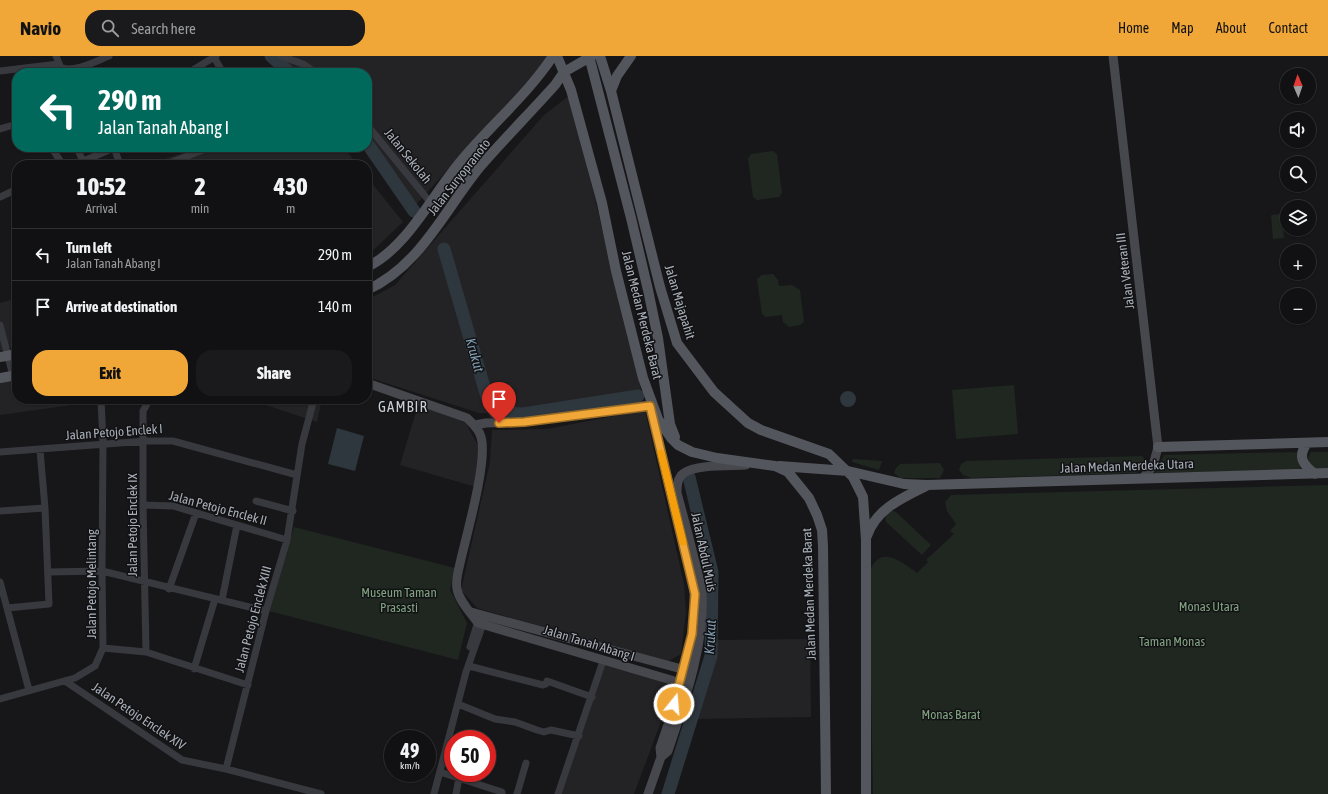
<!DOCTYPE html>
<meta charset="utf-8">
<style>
:root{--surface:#111113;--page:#1a1a1c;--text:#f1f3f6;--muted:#9c9da0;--line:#303133;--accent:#f0a738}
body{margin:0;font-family:"Asap Condensed",sans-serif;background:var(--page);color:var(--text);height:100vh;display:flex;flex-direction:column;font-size:15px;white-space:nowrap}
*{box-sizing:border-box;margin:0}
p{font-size:13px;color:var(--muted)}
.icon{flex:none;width:22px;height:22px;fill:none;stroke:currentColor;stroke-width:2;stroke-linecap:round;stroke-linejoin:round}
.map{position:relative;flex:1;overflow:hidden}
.panel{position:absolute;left:12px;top:104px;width:360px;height:244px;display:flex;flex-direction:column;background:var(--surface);border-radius:16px;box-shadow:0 1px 3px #0004,0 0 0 1px var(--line)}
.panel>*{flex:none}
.top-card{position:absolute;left:12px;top:12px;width:360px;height:84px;border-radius:16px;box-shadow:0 1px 3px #0004,0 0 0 1px var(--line);background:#00695c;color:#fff;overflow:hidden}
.needle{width:26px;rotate:358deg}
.controls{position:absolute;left:1280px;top:12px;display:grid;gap:8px}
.controls a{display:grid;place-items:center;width:36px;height:36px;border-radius:50%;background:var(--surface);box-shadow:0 1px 3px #0004,0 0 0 1px var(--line);font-size:20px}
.speed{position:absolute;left:384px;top:674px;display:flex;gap:8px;font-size:20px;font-weight:700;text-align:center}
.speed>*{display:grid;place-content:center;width:52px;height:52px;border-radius:50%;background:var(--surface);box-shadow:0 1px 3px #0004,0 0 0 1px var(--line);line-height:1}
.speed small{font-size:10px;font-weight:400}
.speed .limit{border:6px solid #d22;background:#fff;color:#111}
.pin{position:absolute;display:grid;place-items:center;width:34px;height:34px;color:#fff;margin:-41px -17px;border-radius:50% 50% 50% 0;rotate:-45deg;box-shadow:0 0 4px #0007}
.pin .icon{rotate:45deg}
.me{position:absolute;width:44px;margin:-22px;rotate:17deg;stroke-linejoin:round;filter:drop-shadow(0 0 3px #0008)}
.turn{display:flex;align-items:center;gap:14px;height:84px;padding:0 20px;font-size:18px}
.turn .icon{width:52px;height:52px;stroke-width:2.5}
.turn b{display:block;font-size:28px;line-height:34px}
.eta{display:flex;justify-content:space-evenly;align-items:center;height:68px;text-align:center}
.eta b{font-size:24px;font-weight:800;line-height:28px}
.button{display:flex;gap:8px;margin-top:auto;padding:8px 20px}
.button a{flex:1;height:46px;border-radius:16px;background:var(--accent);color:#111;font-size:16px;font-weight:800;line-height:46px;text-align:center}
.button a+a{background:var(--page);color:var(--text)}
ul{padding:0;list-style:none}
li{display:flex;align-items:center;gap:12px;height:52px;padding:0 20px;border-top:1px solid var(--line)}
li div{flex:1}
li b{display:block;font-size:15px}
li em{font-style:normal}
header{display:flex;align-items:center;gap:24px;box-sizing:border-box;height:56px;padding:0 20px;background:var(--accent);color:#111}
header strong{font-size:19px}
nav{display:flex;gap:22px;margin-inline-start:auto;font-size:14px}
.search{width:280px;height:36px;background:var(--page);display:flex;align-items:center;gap:10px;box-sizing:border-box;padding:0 14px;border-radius:16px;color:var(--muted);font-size:15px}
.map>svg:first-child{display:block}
.built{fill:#232326}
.green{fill:#1f2720}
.water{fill:#2d373d}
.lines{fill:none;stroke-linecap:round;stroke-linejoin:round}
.river{stroke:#2d373d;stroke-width:13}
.street-tunnel{stroke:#343539;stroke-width:7;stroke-dasharray:7 3.5;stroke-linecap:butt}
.street{stroke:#38393e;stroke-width:7}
.secondary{stroke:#46484e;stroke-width:9}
.primary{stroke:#54565d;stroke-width:10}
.route-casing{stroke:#9c6d24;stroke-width:10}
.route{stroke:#f0a738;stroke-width:7}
.slow{stroke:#f59e0b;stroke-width:7}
.labels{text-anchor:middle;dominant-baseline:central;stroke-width:3;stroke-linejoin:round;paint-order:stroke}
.street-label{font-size:13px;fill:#a9afb9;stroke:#121214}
.park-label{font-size:13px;fill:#80a381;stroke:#121214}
.water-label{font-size:14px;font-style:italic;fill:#819eb3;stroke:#121214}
.quarter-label{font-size:15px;letter-spacing:1px;fill:#caced5;stroke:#121214}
</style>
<header>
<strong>Navio</strong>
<div class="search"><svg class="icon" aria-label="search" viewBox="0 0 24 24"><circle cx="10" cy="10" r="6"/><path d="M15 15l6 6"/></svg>Search here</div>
<nav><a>Home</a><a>Map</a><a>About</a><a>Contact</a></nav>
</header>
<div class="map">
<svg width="1328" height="738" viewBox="0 0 1328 738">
<rect width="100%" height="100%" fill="#171719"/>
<path class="built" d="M 276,0 L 550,0 L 415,150 L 367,78 L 367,17 L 298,17 Z
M 570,39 L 641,334 L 499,358 L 479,357 L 367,321 L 367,244 L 395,229 L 544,59 Z
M 200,91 L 343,91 L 358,109 L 164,109 L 162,104 Z
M 367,121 L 403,166 L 367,200 Z
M 17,242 L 17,290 L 0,295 L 0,247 Z
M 17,322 L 17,343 L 115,343 L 0,359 L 0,326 Z
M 248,343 L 322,343 L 317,366 Z
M 418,349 L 466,367 L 482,397 L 476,431 L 400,409 Z
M 645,354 L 684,528 L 686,556 L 681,598 L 667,606 L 477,552 L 461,534 L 490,406 L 492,374 L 547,373 Z
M 810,583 L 811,661 L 696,663 L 711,617 L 716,584 Z
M 600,605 L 675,628 L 634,738 L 557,738 Z"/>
<path class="green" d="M 773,95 L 777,98 L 782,137 L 779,141 L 757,144 L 753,141 L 748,102 L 751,98 Z
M 1282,158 L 1284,182 L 1273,183 L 1271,159 Z
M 773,218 L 778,224 L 779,230 L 792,229 L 800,234 L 804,266 L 800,269 L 789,271 L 783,266 L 782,259 L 766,261 L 762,258 L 757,223 L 762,219 Z
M 1014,329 L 1018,378 L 956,383 L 952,334 Z
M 1300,396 L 1297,403 L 1301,414 L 1155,417 L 1164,399 Z
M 1311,396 L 1328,396 L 1328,414 L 1316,414 L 1309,407 L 1308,401 Z
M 1142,400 L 1145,403 L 1142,413 L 1136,417 L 972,422 L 963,419 L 959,414 L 961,408 L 966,405 Z
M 853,403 L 882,405 L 879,414 L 852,406 Z
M 940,407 L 944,414 L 940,422 L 900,422 L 894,417 L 896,412 L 900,408 Z
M 1328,429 L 1328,738 L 873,738 L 869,517 C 880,487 901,506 917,517 L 928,506 L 926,504 L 954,478 L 950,475 L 956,468 L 947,455 L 945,446 L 951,439 Z
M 891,454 L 896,456 L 931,489 L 922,499 L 886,466 L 885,460 Z
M 294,471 L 455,512 L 450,534 L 467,567 L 458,604 L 269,555 Z"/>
<path class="water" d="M840 343a8 8 0 1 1 16 0a8 8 0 1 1-16 0Z
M 337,372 L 364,380 L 355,415 L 328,408 Z"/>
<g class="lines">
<path class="river" d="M 271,0 L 290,17
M 367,87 L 414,155
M 444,193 L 487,341 L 495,356 L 523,358 L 638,340
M 668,738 L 711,600 L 712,516 L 689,421"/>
<path class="street-tunnel" d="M 59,103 L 63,109"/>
<path class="street" d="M 56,0 L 61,12 C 76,16 94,6 109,0
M 281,0 L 303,8 L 316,17
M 214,1 L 223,17
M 0,15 L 58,8
M 188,17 L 216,0
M 367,69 L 430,146
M 0,73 L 17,68
M 51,91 L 59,103
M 77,91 L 83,106
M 114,91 L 120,109
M 74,109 L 116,91
M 165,109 L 210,91
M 0,141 L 17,133
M 0,269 L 13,320
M 0,396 L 146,385 L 173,385 L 297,419
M 256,445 L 293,455
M 143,449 L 173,450 L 287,484
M 0,455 L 45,452
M 48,516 L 102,515 L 266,555
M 0,526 L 29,634
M 169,533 L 196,457
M 222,544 L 237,469
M 7,552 L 49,548 L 45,452 L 40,394
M 470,591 L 479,562
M 103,592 L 146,596 L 248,629
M 146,596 L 143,449 L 143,355 L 150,343
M 469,610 L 543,629 L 546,628 L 547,625 L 592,641
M 194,613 L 215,543
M 65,625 L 182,704 L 226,713 L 321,738
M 0,643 L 75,622 L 95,610 L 103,592 L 102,515 L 103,387 L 101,343
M 458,648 L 495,663 L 515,666 L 537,674 L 544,676 L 551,674 L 579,680
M 226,713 L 266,555 L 287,484 L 302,388 L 314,343
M 440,716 L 502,736 L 502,738
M 434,738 L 466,616 L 484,565
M 456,738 L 459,722
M 517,738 L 526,707
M 558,738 L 603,605"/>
<path class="secondary" d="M 1113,0 L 1158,391 L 1153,410 L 1143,422
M 367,327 L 467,362 C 473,368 479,373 481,381 C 488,404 467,477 461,503 C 459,513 455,524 457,533 C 459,545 471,557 478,567 L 688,629
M 475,369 L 486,367 L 524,366 L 650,349
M 471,556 L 689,615
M 661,701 L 668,695 C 684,647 705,589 702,538 C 701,526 697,514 694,502 C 689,481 683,459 677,437 C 677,430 677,422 684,417 C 696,408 731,410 746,409
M 648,738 L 661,701 L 660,692 C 677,641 703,578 692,523 L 651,354"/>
<path class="primary" d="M 557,0 L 571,34 L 602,147 L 616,215 L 643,322 L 658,363 L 671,382 L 678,389 L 692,396 L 717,402 L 775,410 L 788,416 L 809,442 L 817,459 L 822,474 L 823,490 L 826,738
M 589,0 L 631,162 L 648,234 L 658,282 L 670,368 L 675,381
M 600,0 L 611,35 L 660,231 L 677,287 L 714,336 L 748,367 L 761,374 L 829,398 L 853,421 L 863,441 L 866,484 L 866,738
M 611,35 L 617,20 L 631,0
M 367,211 C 406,193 433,138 461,105 C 491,69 527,39 553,0
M 367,234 C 420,210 444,155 479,112 C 503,84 530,57 555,29 L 564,16 L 592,0
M 0,301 L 17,298
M 0,322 L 17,319
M 1307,387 C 1297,401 1303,409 1315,418
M 1158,391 L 1328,386
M 779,410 L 848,415 L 904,428 L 927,429 L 1328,417
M 867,480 C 876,453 902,442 926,430"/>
</g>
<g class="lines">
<defs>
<path id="route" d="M 499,367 L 524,366 L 650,350 L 695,538 L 692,578 L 674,648"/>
</defs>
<use href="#route" class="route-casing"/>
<use href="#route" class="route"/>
<path class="slow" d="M 661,397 L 683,486"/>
</g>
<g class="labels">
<g class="street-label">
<text transform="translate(408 100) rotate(51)">Jalan Sekolah</text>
<text transform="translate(459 121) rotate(-52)">Jalan Suryopranoto</text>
<text transform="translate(1125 215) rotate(-97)">Jalan Veteran III</text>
<text transform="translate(680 246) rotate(73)">Jalan Majapahit</text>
<text transform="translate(642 259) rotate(76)">Jalan Medan Merdeka Barat</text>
<text transform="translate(114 376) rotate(-4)">Jalan Petojo Enclek I</text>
<text transform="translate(1127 410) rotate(-2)">Jalan Medan Merdeka Utara</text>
<text transform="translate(218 452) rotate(15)">Jalan Petojo Enclek II</text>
<text transform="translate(132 469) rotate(-90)">Jalan Petojo Enclek IX</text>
<text transform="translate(704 496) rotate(78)">Jalan Abdul Muis</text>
<text transform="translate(91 528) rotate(-90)">Jalan Petojo Melintang</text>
<text transform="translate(809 538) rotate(-92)">Jalan Medan Merdeka Barat</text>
<text transform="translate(253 563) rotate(-75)">Jalan Petojo Enclek XIII</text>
<text transform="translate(589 587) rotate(17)">Jalan Tanah Abang I</text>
<text transform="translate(139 660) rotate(34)">Jalan Petojo Enclek XIV</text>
</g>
<g class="park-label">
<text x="399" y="536">Museum Taman<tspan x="399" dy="15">Prasasti</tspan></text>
<text x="1209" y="550">Monas Utara</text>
<text x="1172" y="585">Taman Monas</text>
<text x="951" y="658">Monas Barat</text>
</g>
<g class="water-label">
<text transform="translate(475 299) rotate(74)">Krukut</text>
<text transform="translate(710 581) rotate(-87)">Krukut</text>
</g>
<g class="quarter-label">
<text x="403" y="350">GAMBIR</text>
</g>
</g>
</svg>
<div class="controls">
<a><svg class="needle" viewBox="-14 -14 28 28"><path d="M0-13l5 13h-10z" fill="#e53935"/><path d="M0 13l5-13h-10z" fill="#9c9da0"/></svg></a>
<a><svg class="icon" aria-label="sound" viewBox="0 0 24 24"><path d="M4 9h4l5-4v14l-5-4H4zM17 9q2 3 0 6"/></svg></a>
<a><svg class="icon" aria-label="search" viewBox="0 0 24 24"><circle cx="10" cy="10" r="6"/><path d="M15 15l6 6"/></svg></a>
<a><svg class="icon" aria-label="layers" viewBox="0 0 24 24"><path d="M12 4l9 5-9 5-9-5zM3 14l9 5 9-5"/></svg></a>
<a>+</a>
<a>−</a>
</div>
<div class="speed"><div>49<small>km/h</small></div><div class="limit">50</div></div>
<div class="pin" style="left:499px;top:367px;background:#d93025"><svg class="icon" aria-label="arrive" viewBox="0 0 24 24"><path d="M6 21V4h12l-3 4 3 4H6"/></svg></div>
<svg class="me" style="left:674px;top:648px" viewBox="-20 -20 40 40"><circle r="17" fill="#f0a738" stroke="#fff" stroke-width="3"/><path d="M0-11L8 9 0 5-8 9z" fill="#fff"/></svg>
<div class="top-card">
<div class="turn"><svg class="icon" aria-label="left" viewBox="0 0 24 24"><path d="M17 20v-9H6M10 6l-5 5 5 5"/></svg><div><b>290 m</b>Jalan Tanah Abang I</div></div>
</div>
<section class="panel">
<div class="eta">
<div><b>10:52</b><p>Arrival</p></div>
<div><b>2</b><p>min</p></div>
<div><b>430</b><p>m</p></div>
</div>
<ul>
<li><svg class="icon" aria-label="left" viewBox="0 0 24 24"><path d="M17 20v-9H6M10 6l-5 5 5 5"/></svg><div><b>Turn left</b><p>Jalan Tanah Abang I</p></div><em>290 m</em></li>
<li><svg class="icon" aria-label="arrive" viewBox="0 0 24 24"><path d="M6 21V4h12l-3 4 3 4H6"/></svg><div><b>Arrive at destination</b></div><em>140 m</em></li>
</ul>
<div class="button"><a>Exit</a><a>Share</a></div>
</section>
</div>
